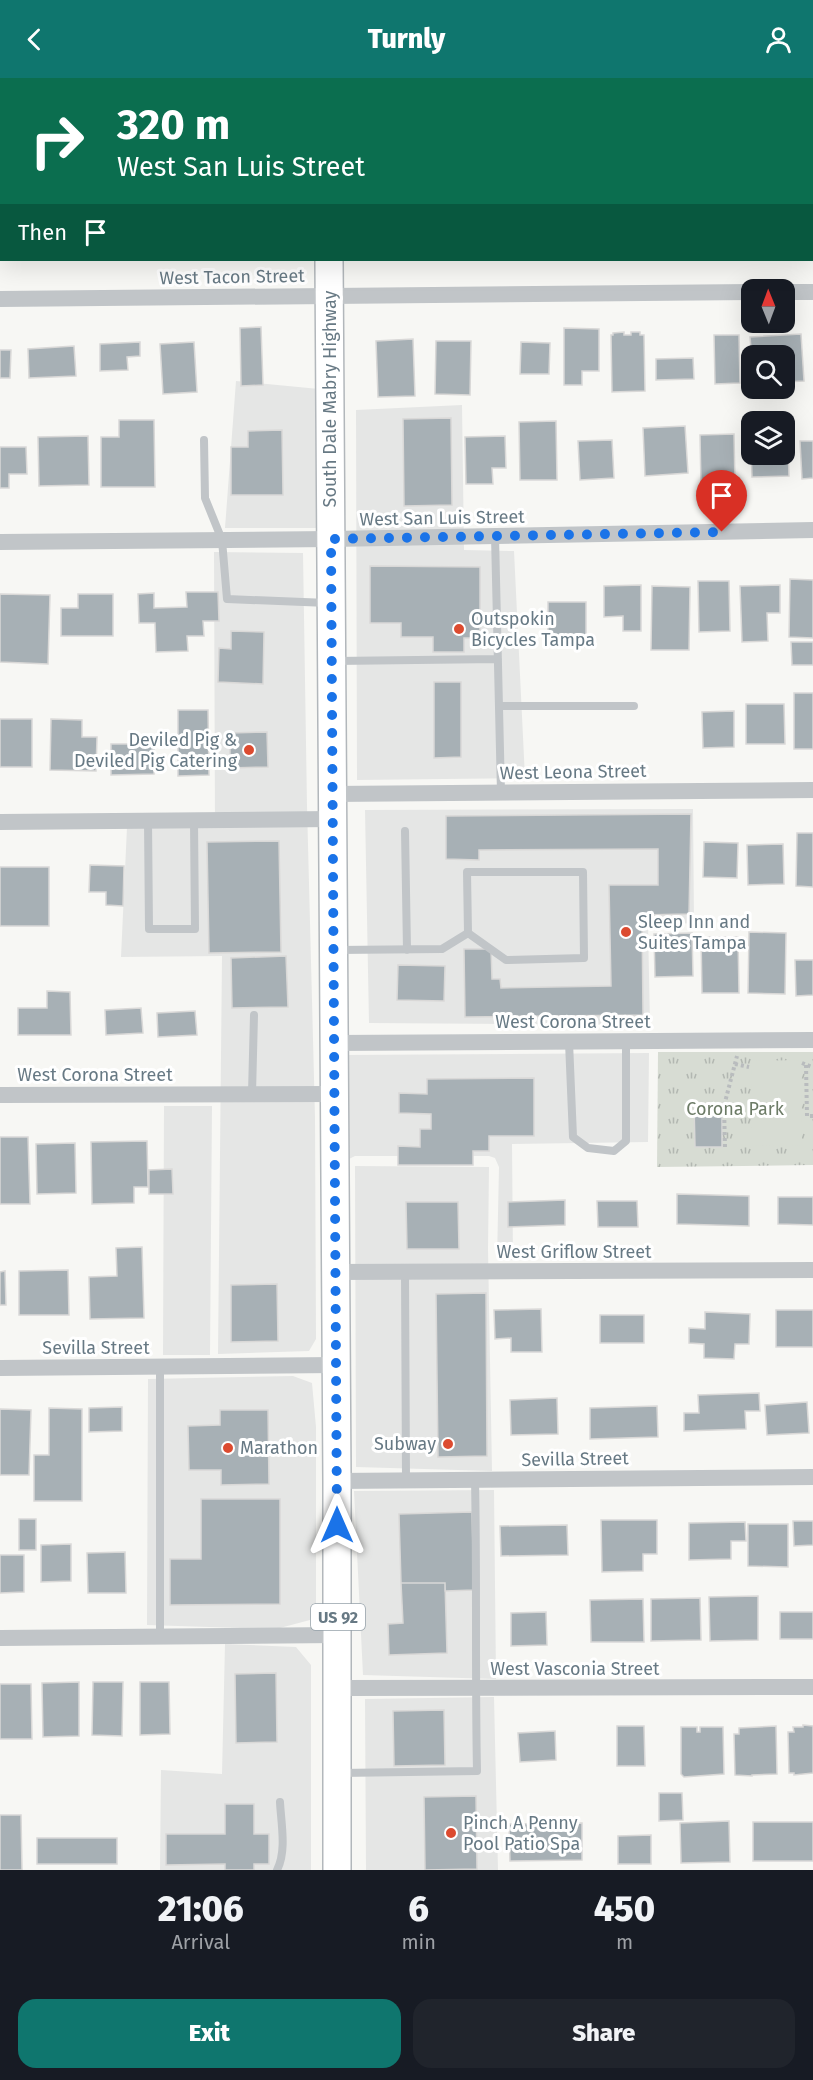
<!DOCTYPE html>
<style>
:root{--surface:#171b24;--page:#20242c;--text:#f1f3f6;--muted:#9ea1a6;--accent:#0f766e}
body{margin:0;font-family:"Fira Sans",sans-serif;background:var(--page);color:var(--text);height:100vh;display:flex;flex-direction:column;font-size:22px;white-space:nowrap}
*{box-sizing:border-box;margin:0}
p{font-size:20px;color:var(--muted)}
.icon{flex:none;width:33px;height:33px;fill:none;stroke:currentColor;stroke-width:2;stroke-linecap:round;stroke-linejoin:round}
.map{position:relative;height:1792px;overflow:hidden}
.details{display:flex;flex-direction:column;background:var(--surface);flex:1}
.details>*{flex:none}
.top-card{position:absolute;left:0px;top:0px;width:813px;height:183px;box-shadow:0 6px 24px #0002;background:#0b6e4f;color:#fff;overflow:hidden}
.needle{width:39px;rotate:359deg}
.buttons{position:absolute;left:741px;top:201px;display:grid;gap:12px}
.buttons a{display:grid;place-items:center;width:54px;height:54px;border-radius:12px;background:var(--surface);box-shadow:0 6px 24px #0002;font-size:30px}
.pin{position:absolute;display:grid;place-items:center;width:51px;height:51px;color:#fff;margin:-62px -26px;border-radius:50% 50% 50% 0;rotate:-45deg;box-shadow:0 0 6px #0007}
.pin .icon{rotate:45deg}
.me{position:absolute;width:66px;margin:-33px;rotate:0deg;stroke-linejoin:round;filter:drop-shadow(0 0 4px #0008)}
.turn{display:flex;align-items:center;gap:21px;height:126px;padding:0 18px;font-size:27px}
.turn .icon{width:78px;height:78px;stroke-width:2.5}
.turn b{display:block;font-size:42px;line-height:51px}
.then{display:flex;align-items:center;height:57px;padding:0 18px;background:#0003;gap:12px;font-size:22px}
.eta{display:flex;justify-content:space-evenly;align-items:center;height:102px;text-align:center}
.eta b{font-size:36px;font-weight:800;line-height:42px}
.action{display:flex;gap:12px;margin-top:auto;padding:12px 18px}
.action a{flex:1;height:69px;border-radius:18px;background:var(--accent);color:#fff;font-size:24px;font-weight:800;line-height:69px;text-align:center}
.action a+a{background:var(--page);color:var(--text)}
header{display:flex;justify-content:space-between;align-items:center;height:78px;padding:0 18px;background:var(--accent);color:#fff;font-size:27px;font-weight:800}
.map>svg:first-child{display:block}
.built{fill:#e5e6e5}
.park{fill:url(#park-tufts)}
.garden{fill:#d7dcd3}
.building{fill:#a7b0b5;stroke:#d9d8d7;stroke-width:1.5;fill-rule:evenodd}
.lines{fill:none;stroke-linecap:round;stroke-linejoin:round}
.primary-casing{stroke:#b2b7bb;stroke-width:30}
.path{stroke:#b9bcbe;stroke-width:4;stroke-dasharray:3 3;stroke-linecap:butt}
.service{stroke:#c1c5c8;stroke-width:8}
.minor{stroke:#c1c5c8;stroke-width:16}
.primary{stroke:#fff;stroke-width:27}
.route{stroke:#1a73e8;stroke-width:10;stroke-dasharray:0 18}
.poi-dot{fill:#dc4b30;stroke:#fff;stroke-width:2}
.labels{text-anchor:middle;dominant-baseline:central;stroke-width:6;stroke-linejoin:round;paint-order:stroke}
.shield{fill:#fff;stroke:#95a1a9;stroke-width:1.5}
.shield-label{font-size:16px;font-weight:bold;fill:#677984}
.street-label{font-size:18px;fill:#677984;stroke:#fff}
.poi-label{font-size:18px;fill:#677984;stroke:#fff;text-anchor:start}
.park-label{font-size:18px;fill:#6c7b66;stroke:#fff}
</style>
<header><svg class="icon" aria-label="back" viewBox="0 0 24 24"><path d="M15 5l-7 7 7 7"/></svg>Turnly<svg class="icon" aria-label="person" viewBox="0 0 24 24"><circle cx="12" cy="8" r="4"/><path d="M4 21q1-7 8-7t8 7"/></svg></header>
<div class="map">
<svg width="813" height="1792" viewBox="0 0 813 1792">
<defs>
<pattern id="park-tufts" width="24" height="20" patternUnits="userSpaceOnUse" patternTransform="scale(1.5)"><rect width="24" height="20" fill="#d7dcd3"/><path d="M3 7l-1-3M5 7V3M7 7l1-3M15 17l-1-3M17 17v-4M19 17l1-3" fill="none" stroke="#b2b7b1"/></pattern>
</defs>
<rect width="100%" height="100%" fill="#f7f7f4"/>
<path class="built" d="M 236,303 L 319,311 L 320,450 L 225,450 Z
M 462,327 L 464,472 L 514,473 L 525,700 L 357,702 L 356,332 Z
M 214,474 L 303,475 L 307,728 L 315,1039 L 316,1261 L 309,1273 L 218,1276 L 222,878 L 121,879 L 127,749 L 215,749 Z
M 693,731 L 694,845 L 648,847 L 650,947 L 369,945 L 365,732 Z
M 649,975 L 648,1064 L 512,1066 L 513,1182 L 497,1182 L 499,1089 L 495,1080 L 489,1078 L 355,1078 L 347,1082 L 344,977 Z
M 164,1028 L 212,1028 L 210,1277 L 163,1277 Z
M 355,1088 L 489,1089 L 488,1171 L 492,1393 L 356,1389 Z
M 293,1298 L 312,1305 L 316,1349 L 316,1526 L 310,1542 L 276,1551 L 147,1547 L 148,1301 Z
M 494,1412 L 496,1601 L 363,1597 L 354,1413 Z
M 225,1566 L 296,1569 L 311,1587 L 311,1792 L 160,1792 L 161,1692 L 222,1696 Z
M 494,1619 L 498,1792 L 366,1792 L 365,1621 Z"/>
<path class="park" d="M 658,974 L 813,974 L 813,1087 L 657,1089 Z"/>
<path class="garden" d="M 801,982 L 802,1067 L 752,1068 L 751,983 Z"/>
<path class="building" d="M 812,13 L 813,13 L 813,73 L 812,73 Z
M 0,30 L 2,30 L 2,86 L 0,86 Z
M 0,119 L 2,119 L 2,157 L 0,157 Z
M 812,124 L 813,124 L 813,176 L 812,176 Z
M 261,249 L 263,307 L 241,308 L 240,250 Z
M 564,250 L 599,251 L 599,293 L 582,293 L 582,307 L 564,307 Z
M 624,254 L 624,257 L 631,257 L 631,254 L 640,254 L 640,257 L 644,257 L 645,313 L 612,314 L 611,257 L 613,257 L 613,255 Z
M 801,256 L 804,303 L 784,304 L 784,278 L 752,278 L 752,281 L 750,259 Z
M 714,257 L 739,257 L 740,305 L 715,306 Z
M 413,261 L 415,318 L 378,319 L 376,263 Z
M 436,263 L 471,263 L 470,317 L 435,316 Z
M 140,264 L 140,278 L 127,279 L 128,292 L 100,293 L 100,266 Z
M 194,264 L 197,314 L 163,316 L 160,266 Z
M 521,264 L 550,265 L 549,296 L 520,296 Z
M 74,268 L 76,298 L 29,300 L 28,271 Z
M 0,272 L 11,272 L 10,300 L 0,300 Z
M 693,280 L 694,301 L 656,302 L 656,281 Z
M 787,337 L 789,398 L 752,399 L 750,338 ZM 752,344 L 784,344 L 784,376 L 752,376 Z
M 451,340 L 452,427 L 404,428 L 403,341 Z
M 119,342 L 154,342 L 155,409 L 101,409 L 101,359 L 119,359 Z
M 556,343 L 557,402 L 520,402 L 519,344 Z
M 685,348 L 688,395 L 645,398 L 643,350 Z
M 282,352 L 283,417 L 231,417 L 231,369 L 248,369 L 248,353 Z
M 734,356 L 735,407 L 701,408 L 700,357 Z
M 88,358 L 89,407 L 39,408 L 38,359 Z
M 505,358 L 506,390 L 492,390 L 493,406 L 466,406 L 465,359 Z
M 612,362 L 614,400 L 580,402 L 578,363 Z
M 800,363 L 813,363 L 813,400 L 802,401 Z
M 0,369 L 26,369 L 27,396 L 9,396 L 9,410 L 0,410 Z
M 370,488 L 480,489 L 480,560 L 464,560 L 464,574 L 433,574 L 433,559 L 401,559 L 401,545 L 370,545 Z
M 790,501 L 813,502 L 813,560 L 789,559 Z
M 698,503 L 729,503 L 730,553 L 699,554 Z
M 641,507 L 641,553 L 623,553 L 623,538 L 604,539 L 604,508 Z
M 780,507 L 780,535 L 767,535 L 768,563 L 742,564 L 740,508 Z
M 652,508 L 690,509 L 689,572 L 651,572 Z
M 186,514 L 218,514 L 219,543 L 203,543 L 204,558 L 187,558 L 188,573 L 156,574 L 155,545 L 139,545 L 138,516 L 154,515 L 154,530 L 187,529 Z
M 0,516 L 50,517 L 48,586 L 0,584 Z
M 78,516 L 113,516 L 113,558 L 61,558 L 61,530 L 78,530 Z
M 548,524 L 586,524 L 586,569 L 548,569 Z
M 231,553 L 264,554 L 263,606 L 218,604 L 219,570 L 231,571 Z
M 791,564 L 813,564 L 813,587 L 792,587 Z
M 434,604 L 461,604 L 461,679 L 434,680 Z
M 794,615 L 813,615 L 813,671 L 794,671 Z
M 746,626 L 784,626 L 785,666 L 746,666 Z
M 178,632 L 208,632 L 209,697 L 178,698 Z
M 734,633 L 734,669 L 703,670 L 702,634 Z
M 0,641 L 32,641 L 32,689 L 0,689 Z
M 51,641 L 82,642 L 82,659 L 97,659 L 96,693 L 50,692 Z
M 267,654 L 268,689 L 230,690 L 230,655 Z
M 111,666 L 154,666 L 154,696 L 111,697 Z
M 691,736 L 689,836 L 642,837 L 643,937 L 465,939 L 464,871 L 491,871 L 492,901 L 500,901 L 501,910 L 611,908 L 609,807 L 658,807 L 658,771 L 479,772 L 479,782 L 446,781 L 446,738 Z
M 797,755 L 813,755 L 813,809 L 796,808 Z
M 279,763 L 281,874 L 209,875 L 207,764 Z
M 704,764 L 738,765 L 737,800 L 703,799 Z
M 783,766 L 784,806 L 748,807 L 747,767 Z
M 90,787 L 124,788 L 123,828 L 106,827 L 106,814 L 89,814 Z
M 0,789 L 49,789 L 49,848 L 0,848 Z
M 749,854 L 786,855 L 785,916 L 748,915 Z
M 692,855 L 693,898 L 655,899 L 654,856 Z
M 701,859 L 738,859 L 739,915 L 702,915 Z
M 286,878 L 288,929 L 232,930 L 231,880 Z
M 795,882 L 813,882 L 813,917 L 796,918 Z
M 398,887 L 445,888 L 444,923 L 397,922 Z
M 47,913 L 70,914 L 71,957 L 18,957 L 18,930 L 47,930 Z
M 141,930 L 143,955 L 106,957 L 105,932 Z
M 195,933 L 197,957 L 158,959 L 157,935 Z
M 534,1000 L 534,1058 L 489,1058 L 489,1073 L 473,1073 L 473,1087 L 398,1087 L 398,1068 L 420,1069 L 420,1051 L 431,1051 L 431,1036 L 399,1035 L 399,1015 L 427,1016 L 427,1001 Z
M 722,1027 L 722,1069 L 695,1069 L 694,1028 Z
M 0,1059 L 28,1059 L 30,1126 L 0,1126 Z
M 147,1063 L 148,1109 L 134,1109 L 134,1125 L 92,1126 L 91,1064 Z
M 75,1065 L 76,1115 L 37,1116 L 36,1066 Z
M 172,1091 L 173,1116 L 149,1116 L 149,1092 Z
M 677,1116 L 749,1118 L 749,1148 L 677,1146 Z
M 778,1119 L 813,1119 L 813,1147 L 778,1146 Z
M 565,1122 L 565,1147 L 508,1149 L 508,1124 Z
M 597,1123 L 637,1123 L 638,1149 L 598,1149 Z
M 406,1124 L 458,1124 L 459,1171 L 407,1171 Z
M 142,1169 L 144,1240 L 90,1241 L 89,1199 L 117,1198 L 116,1170 Z
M 68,1192 L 69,1237 L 19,1237 L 19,1193 Z
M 5,1193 L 6,1227 L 0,1227 L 0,1194 Z
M 277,1206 L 278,1263 L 231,1264 L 231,1207 Z
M 486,1215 L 487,1378 L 438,1379 L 436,1216 Z
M 541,1231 L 542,1274 L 511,1274 L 511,1260 L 495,1261 L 494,1232 Z
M 776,1232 L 813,1232 L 813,1269 L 776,1269 Z
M 705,1234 L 750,1236 L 749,1266 L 735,1266 L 734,1281 L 704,1280 L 704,1266 L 689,1265 L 689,1250 L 705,1251 Z
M 600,1237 L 644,1237 L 644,1265 L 600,1265 Z
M 759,1315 L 760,1333 L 745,1333 L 746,1351 L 684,1353 L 684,1335 L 699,1335 L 698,1317 Z
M 557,1320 L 558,1356 L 511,1357 L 510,1322 Z
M 807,1324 L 809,1355 L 767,1357 L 765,1327 Z
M 657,1328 L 658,1359 L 590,1361 L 590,1330 Z
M 122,1329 L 122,1353 L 89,1354 L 89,1330 Z
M 49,1330 L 82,1331 L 82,1423 L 34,1423 L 34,1377 L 49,1377 Z
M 0,1331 L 31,1332 L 29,1397 L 0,1397 Z
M 220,1332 L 268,1332 L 269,1406 L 221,1407 L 221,1392 L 189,1392 L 188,1348 L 220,1347 Z
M 201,1421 L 280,1421 L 280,1526 L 170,1527 L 170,1481 L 201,1481 Z
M 472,1434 L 474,1512 L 445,1513 L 445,1505 L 401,1505 L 399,1436 Z
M 19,1441 L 36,1441 L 36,1472 L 19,1472 Z
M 601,1442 L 657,1442 L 657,1476 L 643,1476 L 643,1493 L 602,1494 Z
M 793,1443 L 813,1443 L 813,1467 L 794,1468 Z
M 745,1444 L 746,1463 L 731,1463 L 731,1481 L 689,1482 L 689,1445 Z
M 748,1446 L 788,1446 L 788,1489 L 748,1488 Z
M 567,1447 L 568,1477 L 501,1478 L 500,1448 Z
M 71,1466 L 71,1503 L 41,1504 L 41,1467 Z
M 125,1474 L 126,1515 L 88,1515 L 87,1475 Z
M 0,1477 L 24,1477 L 24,1514 L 0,1515 Z
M 401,1505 L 445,1505 L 447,1575 L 389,1577 L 388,1546 L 403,1545 Z
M 758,1518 L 758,1562 L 710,1563 L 709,1519 Z
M 700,1520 L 701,1562 L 651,1563 L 651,1521 Z
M 643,1521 L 644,1564 L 591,1564 L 590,1522 Z
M 546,1534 L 547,1567 L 511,1568 L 511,1535 Z
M 780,1534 L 813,1534 L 813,1561 L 780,1561 Z
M 276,1595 L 277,1664 L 236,1665 L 235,1596 Z
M 79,1604 L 79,1658 L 43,1659 L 42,1605 Z
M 93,1604 L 123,1604 L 122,1658 L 92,1657 Z
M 140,1604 L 169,1604 L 170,1656 L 140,1657 Z
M 0,1606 L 31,1606 L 32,1661 L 0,1661 Z
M 444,1632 L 445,1687 L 394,1688 L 393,1633 Z
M 803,1647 L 813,1648 L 813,1695 L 794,1697 L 794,1695 L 789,1695 L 788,1654 L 794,1654 L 793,1649 L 803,1649 Z
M 617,1648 L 644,1648 L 645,1688 L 617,1688 Z
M 776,1648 L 777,1696 L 752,1697 L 752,1698 L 735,1697 L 734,1656 L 739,1656 L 739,1650 Z
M 681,1649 L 697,1649 L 697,1654 L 700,1654 L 700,1649 L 723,1649 L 724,1696 L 684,1699 L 681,1696 Z
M 555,1653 L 556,1682 L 520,1684 L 518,1655 Z
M 659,1715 L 682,1715 L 683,1742 L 659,1743 Z
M 476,1718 L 477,1791 L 425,1792 L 424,1719 Z
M 225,1726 L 254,1726 L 254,1756 L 269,1756 L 269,1786 L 254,1786 L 254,1792 L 225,1792 L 225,1786 L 166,1787 L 166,1756 L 225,1756 Z
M 0,1737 L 21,1737 L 22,1792 L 0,1792 Z
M 729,1743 L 730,1784 L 681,1785 L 680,1745 Z
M 753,1744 L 813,1744 L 813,1783 L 753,1783 Z
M 582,1745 L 582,1782 L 510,1783 L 509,1746 Z
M 651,1757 L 651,1786 L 618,1786 L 618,1758 Z
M 37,1760 L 117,1760 L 117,1786 L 37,1786 Z"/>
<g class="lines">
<defs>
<path id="primary" d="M 328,0 L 328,2
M 329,182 L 337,1403 L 337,1792"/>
</defs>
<use href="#primary" class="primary-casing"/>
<path class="path" d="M 802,985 L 812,989
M 735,986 L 749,989
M 806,987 L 807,1038 L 813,1038
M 725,1069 L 724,1028 L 737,978"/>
<path class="service" d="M 204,362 L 205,420 L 222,462 L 227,521 L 328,525
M 495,458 L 501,715
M 335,583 L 498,581
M 499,628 L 634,628
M 148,743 L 149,851 L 195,851 L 194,743
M 405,753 L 407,872
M 337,872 L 442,871 L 468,855 L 467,794 L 583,794 L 584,880 L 506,882 L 468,855
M 569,964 L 573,1059 L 588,1070 L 614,1073 L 626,1063 L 626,963
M 252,1016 L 254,937
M 405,1194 L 406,1402
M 160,1559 L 160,1289
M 340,1695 L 477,1693 C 475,1596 477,1499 475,1402
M 277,1792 C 287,1773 281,1745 280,1724"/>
<path class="minor" d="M 784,214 L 813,214
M 0,221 L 752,214
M 0,464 L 331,461 L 813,452
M 332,716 L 813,712
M 0,744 L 333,741
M 334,965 L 813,962
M 0,1017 L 334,1016
M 336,1194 L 813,1192
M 0,1290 L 336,1287
M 337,1403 L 813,1399
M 0,1560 L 338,1557
M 338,1610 L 813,1609"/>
<use href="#primary" class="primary"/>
</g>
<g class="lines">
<path class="route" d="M 337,1447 L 331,461 L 722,454"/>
</g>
<g class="poi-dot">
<circle cx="459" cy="551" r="6"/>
<circle cx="249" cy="672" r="6"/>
<circle cx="626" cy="854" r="6"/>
<circle cx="448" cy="1366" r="6"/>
<circle cx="228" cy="1370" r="6"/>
<circle cx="451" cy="1755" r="6"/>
</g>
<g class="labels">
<rect class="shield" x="311" y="1526" width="54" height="26" rx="4.5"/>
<g class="shield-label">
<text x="338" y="1539">US 92</text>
</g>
<g class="street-label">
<text transform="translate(232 199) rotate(-1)">West Tacon Street</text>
<text transform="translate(330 321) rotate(-90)">South Dale Mabry Highway</text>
<text transform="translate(442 440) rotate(-1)">West San Luis Street</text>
<text transform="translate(573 694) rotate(-1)">West Leona Street</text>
<text x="573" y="944">West Corona Street</text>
<text x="95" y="997">West Corona Street</text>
<text x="574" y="1174">West Griflow Street</text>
<text x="96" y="1270">Sevilla Street</text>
<text transform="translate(575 1381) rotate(-1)">Sevilla Street</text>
<text x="575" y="1591">West Vasconia Street</text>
</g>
<g class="poi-label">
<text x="471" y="541">Outspokin<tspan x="471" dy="21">Bicycles Tampa</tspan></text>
<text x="237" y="662" text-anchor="end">Deviled Pig &amp;<tspan x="237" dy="21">Deviled Pig Catering</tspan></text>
<text x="638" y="844">Sleep Inn and<tspan x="638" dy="21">Suites Tampa</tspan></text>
<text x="436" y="1366" text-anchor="end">Subway</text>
<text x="240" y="1370">Marathon</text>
<text x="463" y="1745">Pinch A Penny<tspan x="463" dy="21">Pool Patio Spa</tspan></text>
</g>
<g class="park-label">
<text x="735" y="1031">Corona Park</text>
</g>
</g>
</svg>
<div class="buttons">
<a><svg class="needle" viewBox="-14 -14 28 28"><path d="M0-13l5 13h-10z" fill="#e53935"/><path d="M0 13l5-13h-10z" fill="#9ea1a6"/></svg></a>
<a><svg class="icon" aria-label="search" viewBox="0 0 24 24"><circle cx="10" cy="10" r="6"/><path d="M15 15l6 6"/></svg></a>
<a><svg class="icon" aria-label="layers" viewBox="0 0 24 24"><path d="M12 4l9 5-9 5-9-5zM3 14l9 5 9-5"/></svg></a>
</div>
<div class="pin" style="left:722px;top:454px;background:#d93025"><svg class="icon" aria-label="arrive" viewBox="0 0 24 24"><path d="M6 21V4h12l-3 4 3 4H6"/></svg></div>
<svg class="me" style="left:337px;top:1447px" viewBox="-20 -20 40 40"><path d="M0-17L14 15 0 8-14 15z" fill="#1a73e8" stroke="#fff" stroke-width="4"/></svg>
<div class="top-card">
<div class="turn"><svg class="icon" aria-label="right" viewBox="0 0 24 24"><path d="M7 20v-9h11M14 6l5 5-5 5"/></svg><div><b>320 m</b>West San Luis Street</div></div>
<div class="then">Then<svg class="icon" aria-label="arrive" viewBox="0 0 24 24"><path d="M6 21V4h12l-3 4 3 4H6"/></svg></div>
</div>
</div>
<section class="details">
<div class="eta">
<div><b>21:06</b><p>Arrival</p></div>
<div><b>6</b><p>min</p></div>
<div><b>450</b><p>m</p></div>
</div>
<div class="action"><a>Exit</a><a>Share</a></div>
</section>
